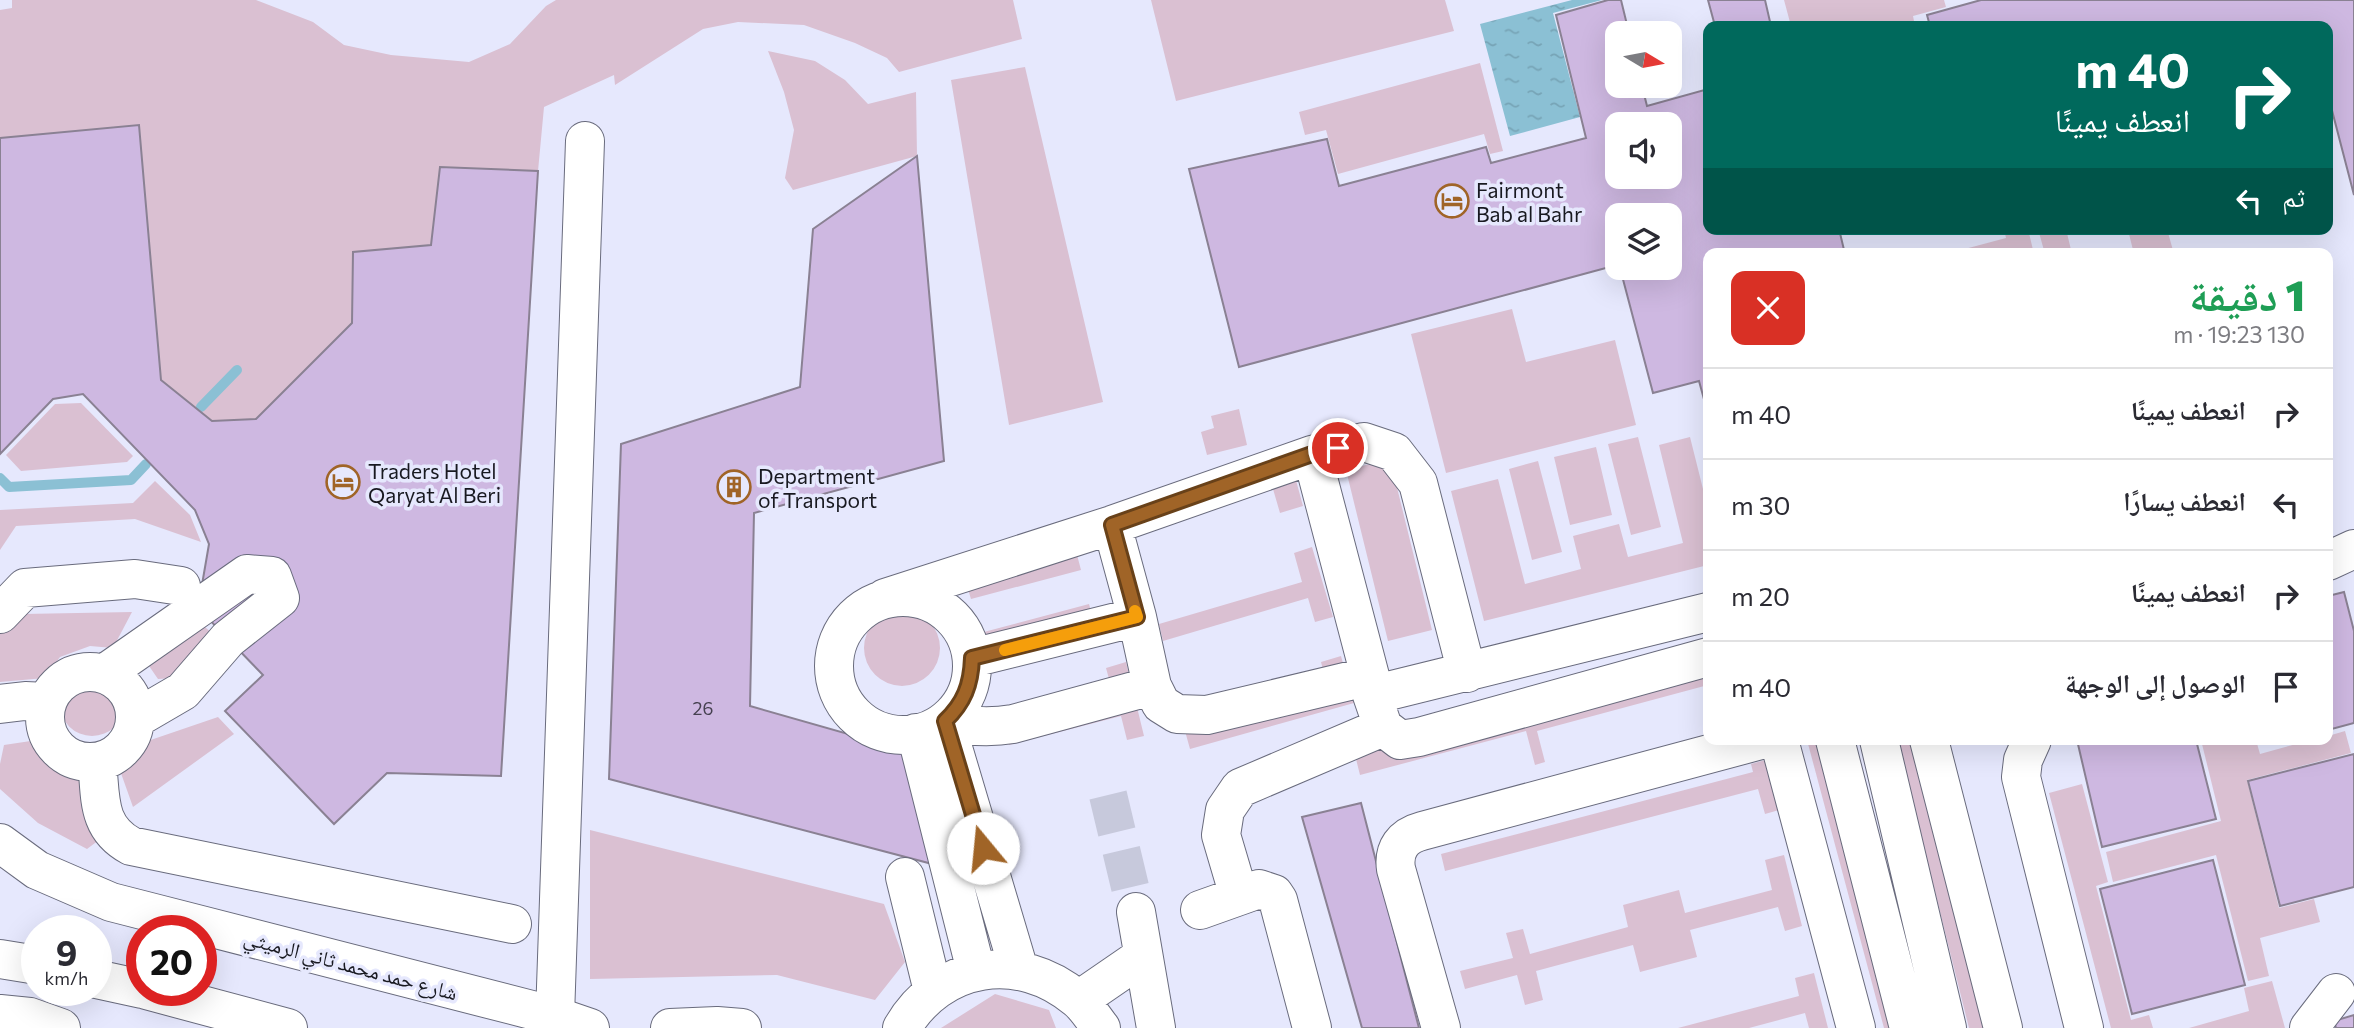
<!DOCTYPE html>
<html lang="ar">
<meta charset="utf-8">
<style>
:root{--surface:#fff;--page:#f7f7f7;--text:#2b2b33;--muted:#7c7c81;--line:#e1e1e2}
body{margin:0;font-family:Commissioner,"Noto Naskh Arabic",sans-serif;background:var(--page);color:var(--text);direction:rtl;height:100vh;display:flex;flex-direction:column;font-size:26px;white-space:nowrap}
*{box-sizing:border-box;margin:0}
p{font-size:23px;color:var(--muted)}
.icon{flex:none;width:38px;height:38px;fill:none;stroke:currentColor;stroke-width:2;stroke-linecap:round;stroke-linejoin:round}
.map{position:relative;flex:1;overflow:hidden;direction:ltr}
.side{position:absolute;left:1703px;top:248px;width:630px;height:497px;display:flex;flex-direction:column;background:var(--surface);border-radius:14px;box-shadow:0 7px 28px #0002;direction:rtl}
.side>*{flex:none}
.hud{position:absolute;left:1703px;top:21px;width:630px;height:214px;border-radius:14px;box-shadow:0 7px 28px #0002;direction:rtl;background:#00695c;color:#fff;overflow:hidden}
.needle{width:46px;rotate:100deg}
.controls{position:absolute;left:1605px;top:21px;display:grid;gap:14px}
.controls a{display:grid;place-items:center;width:77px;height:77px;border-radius:14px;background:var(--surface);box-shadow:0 7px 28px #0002;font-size:35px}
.speed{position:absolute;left:21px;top:915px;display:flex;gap:14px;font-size:35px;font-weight:700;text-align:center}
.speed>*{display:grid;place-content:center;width:91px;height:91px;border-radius:50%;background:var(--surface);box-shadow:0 7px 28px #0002;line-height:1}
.speed small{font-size:18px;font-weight:400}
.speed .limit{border:10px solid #d22;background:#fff;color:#111}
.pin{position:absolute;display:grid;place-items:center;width:60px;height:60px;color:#fff;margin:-30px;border:4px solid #fff;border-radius:50%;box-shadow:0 2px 7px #0007}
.me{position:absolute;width:77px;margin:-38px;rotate:343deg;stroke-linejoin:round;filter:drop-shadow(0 0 5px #0008)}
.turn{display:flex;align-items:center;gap:24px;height:147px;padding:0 28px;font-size:32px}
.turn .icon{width:91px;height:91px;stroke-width:2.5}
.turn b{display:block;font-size:49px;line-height:60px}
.then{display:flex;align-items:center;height:66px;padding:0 28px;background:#0003;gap:14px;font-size:26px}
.round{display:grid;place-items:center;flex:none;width:74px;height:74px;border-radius:14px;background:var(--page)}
.headline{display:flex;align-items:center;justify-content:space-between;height:119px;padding:0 28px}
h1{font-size:42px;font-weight:800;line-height:52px;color:#1e9e55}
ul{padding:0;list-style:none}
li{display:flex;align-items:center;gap:21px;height:91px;padding:0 28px;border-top:2px solid var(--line)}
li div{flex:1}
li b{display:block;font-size:26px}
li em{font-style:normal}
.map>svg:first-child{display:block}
.green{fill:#dac0d2}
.water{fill:url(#water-ripples)}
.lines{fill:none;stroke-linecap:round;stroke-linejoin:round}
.stream{stroke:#8bc0d4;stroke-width:10}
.building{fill:#ceb8e1;stroke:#8a8193;stroke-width:2;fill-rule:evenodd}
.minor-tunnel{stroke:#c7c9dc;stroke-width:38;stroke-dasharray:38 19;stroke-linecap:butt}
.minor-casing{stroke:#696b7d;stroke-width:40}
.major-casing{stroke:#696b7d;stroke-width:40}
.minor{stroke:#fff;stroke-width:38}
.major{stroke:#fff;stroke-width:38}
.route-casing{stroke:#684119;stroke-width:18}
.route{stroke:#a06427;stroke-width:12}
.slow{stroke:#f59e0b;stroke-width:12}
.labels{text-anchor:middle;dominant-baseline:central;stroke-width:7;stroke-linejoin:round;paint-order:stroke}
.number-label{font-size:18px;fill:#464150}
.poi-label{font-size:21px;fill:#181920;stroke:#e6e8fd;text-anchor:start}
.street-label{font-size:21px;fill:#181920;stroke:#e6e8fd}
</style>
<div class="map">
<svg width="2354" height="1028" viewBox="0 0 2354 1028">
<defs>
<pattern id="water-ripples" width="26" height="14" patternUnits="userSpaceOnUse" patternTransform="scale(1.75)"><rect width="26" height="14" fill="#8bc0d4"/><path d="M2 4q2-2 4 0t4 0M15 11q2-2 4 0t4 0" fill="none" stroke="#77a4b6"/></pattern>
</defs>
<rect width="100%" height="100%" fill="#e6e8fd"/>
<path class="green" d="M 12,0 L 256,0 L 313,22 L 344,45 L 391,55 L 469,62 L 510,44 L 546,6 L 556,0 L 1013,0 L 1022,39 L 899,72 L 887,58 L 855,43 L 804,25 L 738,22 L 703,29 L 615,85 L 614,75 L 544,107 L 538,171 L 441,167 L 431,245 L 354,252 L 352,323 L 256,419 L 212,421 L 161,380 L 139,126 L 0,138 L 0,10 L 12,8 Z
M 1151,0 L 1445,0 L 1454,31 L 1176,101 Z
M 1784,0 L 1944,0 L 1946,7 L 1913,16 L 1915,26 L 1791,26 Z
M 768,51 L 815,61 L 845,80 L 868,104 L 916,92 L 917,156 L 793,190 L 785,178 L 794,130 L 784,92 Z
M 1480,63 L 1503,151 L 1490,154 L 1484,134 L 1338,174 L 1326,130 L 1305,135 L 1299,112 Z
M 1025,67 L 1103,402 L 1009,425 L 951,80 Z
M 2004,229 L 2028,229 L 2034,254 L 1946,254 L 2006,238 Z
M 2038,229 L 2066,229 L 2072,254 L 2045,254 Z
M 2167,229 L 2174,254 L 2134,254 L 2128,230 Z
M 1512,309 L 1526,362 L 1615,340 L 1636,425 L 1446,473 L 1411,334 Z
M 81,403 L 133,456 L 127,462 L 21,471 L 6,455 L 55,404 Z
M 1239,409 L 1247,445 L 1207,455 L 1201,432 L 1214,428 L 1211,416 Z
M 1638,437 L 1661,527 L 1631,535 L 1608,444 Z
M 1690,437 L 1708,509 L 1708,565 L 1484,621 L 1451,491 L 1498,479 L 1525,584 L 1581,569 L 1573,536 L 1619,524 L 1628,557 L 1683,543 L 1659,445 Z
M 1596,447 L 1612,515 L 1570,525 L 1554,457 Z
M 1390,459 L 1432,630 L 1388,641 L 1346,470 Z
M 1538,461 L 1562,552 L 1532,560 L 1509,469 Z
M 1291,462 L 1303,506 L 1280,513 L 1273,489 Z
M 155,481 L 190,515 L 201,542 L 135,519 L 16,526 L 0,550 L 0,510 L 133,503 Z
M 1312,547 L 1333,617 L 1315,622 L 1308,598 L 1163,641 L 1159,624 L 1302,582 L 1294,553 Z
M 1076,551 L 1081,570 L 971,599 L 965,580 Z
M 1089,604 L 1094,623 L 984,652 L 980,633 Z
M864 648a38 38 0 1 1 76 0a38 38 0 1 1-76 0Z
M 187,611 L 214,635 L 174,678 L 158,679 L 138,650 Z
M 132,612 L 113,648 L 90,646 L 60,657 L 45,678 L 0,682 L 0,633 L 23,614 Z
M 1708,643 L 1708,685 L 1537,731 L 1545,762 L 1535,765 L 1526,731 L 1360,775 L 1351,739 Z
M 1341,656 L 1354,703 L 1190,749 L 1185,731 L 1328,690 L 1321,662 Z
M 1126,662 L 1144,736 L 1127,740 L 1121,716 L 1009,745 L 1005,726 L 1114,697 L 1106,668 Z
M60 704a32 32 0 1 1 64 0a32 32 0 1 1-64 0Z
M 218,717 L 234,734 L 133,807 L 117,762 L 136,745 Z
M 2345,731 L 2351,753 L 2247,780 L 2279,908 L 2314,899 L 2320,922 L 2260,938 L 2269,976 L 2248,981 L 2216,855 L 2113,882 L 2106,852 L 2221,821 L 2201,740 L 2256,740 L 2260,754 L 2311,740 L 2328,740 L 2328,736 Z
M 44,739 L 64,758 L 88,763 L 111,831 L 87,849 L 38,823 L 0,789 L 0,764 L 4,745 Z
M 1807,740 L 1825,740 L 1903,1028 L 1884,1028 Z
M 1897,740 L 1920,740 L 1990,1028 L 1969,1028 Z
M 1769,759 L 1783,809 L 1765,814 L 1758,789 L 1445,871 L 1441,854 L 1753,772 L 1751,764 Z
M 2082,784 L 2108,882 L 2096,886 L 2131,1020 L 2149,1015 L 2153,1028 L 2111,1028 L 2049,793 Z
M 590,830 L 884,904 L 905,962 L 875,1000 L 777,975 L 590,979 Z
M 1784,855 L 1802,926 L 1785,931 L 1778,907 L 1690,930 L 1697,957 L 1640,972 L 1633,945 L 1536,971 L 1543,1000 L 1525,1005 L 1517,975 L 1465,989 L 1460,971 L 1513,958 L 1506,933 L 1523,929 L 1530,954 L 1628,927 L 1623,905 L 1679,890 L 1685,913 L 1772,890 L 1765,860 Z
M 1814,973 L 1828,1028 L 1809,1028 L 1805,1013 L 1749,1028 L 1678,1028 L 1799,996 L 1795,978 Z
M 2272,981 L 2285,1028 L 2189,1028 L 2249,1011 L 2244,988 Z
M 995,994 L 1049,1010 L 1056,1028 L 941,1028 Z"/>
<path class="water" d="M 1572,0 L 1602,0 L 1553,13 L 1580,117 L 1510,136 L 1480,24 Z"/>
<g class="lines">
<path class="stream" d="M 201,407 L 237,370
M 0,478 L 9,487 L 131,480 L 146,464"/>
</g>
<path class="building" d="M 1608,0 L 1621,0 L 1629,33 L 1617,33 L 1617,86 L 1642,86 L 1647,106 L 1708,89 L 1708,229 L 1839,229 L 1845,254 L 1708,254 L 1708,414 L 1699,381 L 1653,393 L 1620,268 L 1670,268 L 1670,215 L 1617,215 L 1617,265 L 1239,367 L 1189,169 L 1327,139 L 1339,186 L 1486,147 L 1491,163 L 1586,138 L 1556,15 ZM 1617,124 L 1670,124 L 1670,177 L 1617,177 Z
M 1708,0 L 1765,0 L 1771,26 L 1715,26 Z
M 1981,0 L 2354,0 L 2354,195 L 2328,95 L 2328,26 L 1930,26 L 1927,15 Z
M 139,125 L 161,380 L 212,421 L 256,419 L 352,323 L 353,252 L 431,245 L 440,167 L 538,171 L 501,776 L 387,773 L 334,824 L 225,711 L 263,675 L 198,608 L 209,544 L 195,510 L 83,394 L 53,399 L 0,454 L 0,138 Z
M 917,156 L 944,461 L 754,513 L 750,706 L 915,753 L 940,866 L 609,779 L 621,444 L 800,387 L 813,229 Z
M 2344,592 L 2354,631 L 2354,723 L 2328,730 L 2328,596 Z
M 2077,740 L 2196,740 L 2216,819 L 2102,847 Z
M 2354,754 L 2354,887 L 2280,906 L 2248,781 Z
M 1361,803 L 1419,1028 L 1362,1028 L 1302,817 Z
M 2213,860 L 2245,985 L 2132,1014 L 2100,889 Z
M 2354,1015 L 2354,1028 L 2336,1028 L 2334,1021 Z"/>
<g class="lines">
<path class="minor-tunnel" d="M 1108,795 L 1136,912"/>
<defs>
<path id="minor" d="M 1312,455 L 1370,676 L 1372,695 L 1383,727 L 1400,740 L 1419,737 L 1708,657
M 1112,525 L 1137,617 L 1152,686 L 1161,704 L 1177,714 L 1207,715 L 1370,676
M 2328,561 L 2354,549
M834 666a69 69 0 1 1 138 0a69 69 0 1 1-138 0Z
M 885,598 L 1112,525 L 1312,455 L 1364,442 L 1394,452 L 1418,483 L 1467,673
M 0,614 L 25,588 L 135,579 L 181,586
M 972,658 L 1137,617
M45 717a45 45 0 1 1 90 0a45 45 0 1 1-90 0Z
M 104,674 L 247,574 L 272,576 L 280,598 L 228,639 L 183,691 L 135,719
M 1372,695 L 1708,612
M 0,704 L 25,701 L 47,702
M 945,721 L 1019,970
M 945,721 C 969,727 989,728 1013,724 L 1152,686
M 916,733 L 976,971
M 1779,740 L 1856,1028
M 1835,740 L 1909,1028
M 1879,740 L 1947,1028
M 1929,740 L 2003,1028
M 2032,740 L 2023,760 L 2021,777 L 2084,1028
M 97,762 C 101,797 96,827 131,846 L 512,924
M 905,877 L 933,991
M 1239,896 L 1221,835 L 1225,810 L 1240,788 L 1383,727
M 1200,910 L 1259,889 L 1274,894 L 1278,900 L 1312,1028
M 1136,912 L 1156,1028
M 1079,1000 L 1143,956
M 0,1014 L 30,1017 L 61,1028
M 555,1016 L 585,141
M 670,1028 L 717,1026 L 742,1028
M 902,1028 C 940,963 1019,950 1077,999 C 1086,1006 1093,1018 1101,1028
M 1441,1028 L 1396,869 C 1393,849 1403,836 1422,831 L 1761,740
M 2309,1028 L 2336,993"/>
<path id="major" d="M 0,843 L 37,870 L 111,902 L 555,1016 L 590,1028
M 0,959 L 37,965
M 96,979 L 142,989
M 146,990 L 288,1028"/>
</defs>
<use href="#minor" class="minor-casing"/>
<use href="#major" class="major-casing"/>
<use href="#minor" class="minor"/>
<use href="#major" class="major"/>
</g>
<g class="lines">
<defs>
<path id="route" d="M 983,848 L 945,721 C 964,703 971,685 972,658 L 1137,617 L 1112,525 L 1312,454 L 1338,448"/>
</defs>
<use href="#route" class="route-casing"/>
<use href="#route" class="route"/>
<path class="slow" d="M 1005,650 L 1137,617 L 1135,611"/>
</g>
<defs>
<symbol id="hotel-ring" viewBox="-11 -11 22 22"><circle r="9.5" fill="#e6e8fd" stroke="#a06427" stroke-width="1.5"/><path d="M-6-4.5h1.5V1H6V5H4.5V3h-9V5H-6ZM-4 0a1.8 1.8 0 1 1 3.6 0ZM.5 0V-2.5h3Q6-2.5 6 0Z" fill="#a06427"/></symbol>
<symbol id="building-ring" viewBox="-11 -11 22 22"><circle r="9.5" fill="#e6e8fd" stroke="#a06427" stroke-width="1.5"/><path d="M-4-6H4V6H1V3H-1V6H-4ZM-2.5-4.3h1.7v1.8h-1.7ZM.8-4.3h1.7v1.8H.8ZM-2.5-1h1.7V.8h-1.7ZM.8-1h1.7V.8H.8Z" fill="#a06427"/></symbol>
</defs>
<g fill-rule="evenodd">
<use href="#hotel-ring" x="1433" y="182" width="38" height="38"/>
<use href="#hotel-ring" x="324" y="463" width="38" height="38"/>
<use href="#building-ring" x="715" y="468" width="38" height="38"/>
</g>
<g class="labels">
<g class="number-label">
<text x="703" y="708">26</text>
</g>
<g class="poi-label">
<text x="1476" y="189">Fairmont<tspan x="1476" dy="24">Bab al Bahr</tspan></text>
<text x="368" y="470">Traders Hotel<tspan x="368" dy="24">Qaryat Al Beri</tspan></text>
<text x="758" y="475">Department<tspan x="758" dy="24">of Transport</tspan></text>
</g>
<g class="street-label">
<text transform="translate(351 964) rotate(15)">شارع حمد محمد ثاني الرميثي</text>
</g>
</g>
</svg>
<div class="controls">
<a><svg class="needle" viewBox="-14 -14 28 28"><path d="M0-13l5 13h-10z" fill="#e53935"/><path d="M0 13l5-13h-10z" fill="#7c7c81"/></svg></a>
<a><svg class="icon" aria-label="sound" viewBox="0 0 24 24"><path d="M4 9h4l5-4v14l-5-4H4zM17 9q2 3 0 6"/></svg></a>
<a><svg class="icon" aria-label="layers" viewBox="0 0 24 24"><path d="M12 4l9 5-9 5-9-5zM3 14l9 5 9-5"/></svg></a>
</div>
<div class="speed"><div>9<small>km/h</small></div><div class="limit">20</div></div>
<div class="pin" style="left:1338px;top:448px;background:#d93025"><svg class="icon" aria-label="arrive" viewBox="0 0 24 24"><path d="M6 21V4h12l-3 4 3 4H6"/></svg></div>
<svg class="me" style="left:983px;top:848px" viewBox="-20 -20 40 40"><circle r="19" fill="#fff"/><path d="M0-13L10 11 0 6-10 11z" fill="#a06427"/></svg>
<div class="hud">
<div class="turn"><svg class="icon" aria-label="right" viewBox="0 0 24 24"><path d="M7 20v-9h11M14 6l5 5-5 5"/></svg><div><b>40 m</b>انعطف يمينًا</div></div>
<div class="then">ثم<svg class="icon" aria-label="left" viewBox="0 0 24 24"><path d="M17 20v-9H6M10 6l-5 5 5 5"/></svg></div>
</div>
<section class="side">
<div class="headline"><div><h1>1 دقيقة</h1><p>130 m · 19:23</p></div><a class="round" style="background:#d93025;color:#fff"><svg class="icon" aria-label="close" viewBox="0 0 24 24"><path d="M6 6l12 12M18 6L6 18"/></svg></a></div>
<ul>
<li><svg class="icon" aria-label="right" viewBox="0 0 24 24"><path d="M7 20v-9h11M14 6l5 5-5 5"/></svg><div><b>انعطف يمينًا</b></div><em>40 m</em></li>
<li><svg class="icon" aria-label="left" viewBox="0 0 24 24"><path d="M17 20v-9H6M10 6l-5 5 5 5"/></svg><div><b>انعطف يسارًا</b></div><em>30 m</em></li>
<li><svg class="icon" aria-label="right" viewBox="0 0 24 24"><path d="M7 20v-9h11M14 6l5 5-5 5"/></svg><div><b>انعطف يمينًا</b></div><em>20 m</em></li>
<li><svg class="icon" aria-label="arrive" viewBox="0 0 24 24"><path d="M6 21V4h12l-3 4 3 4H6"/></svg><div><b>الوصول إلى الوجهة</b></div><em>40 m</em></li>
</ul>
</section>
</div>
